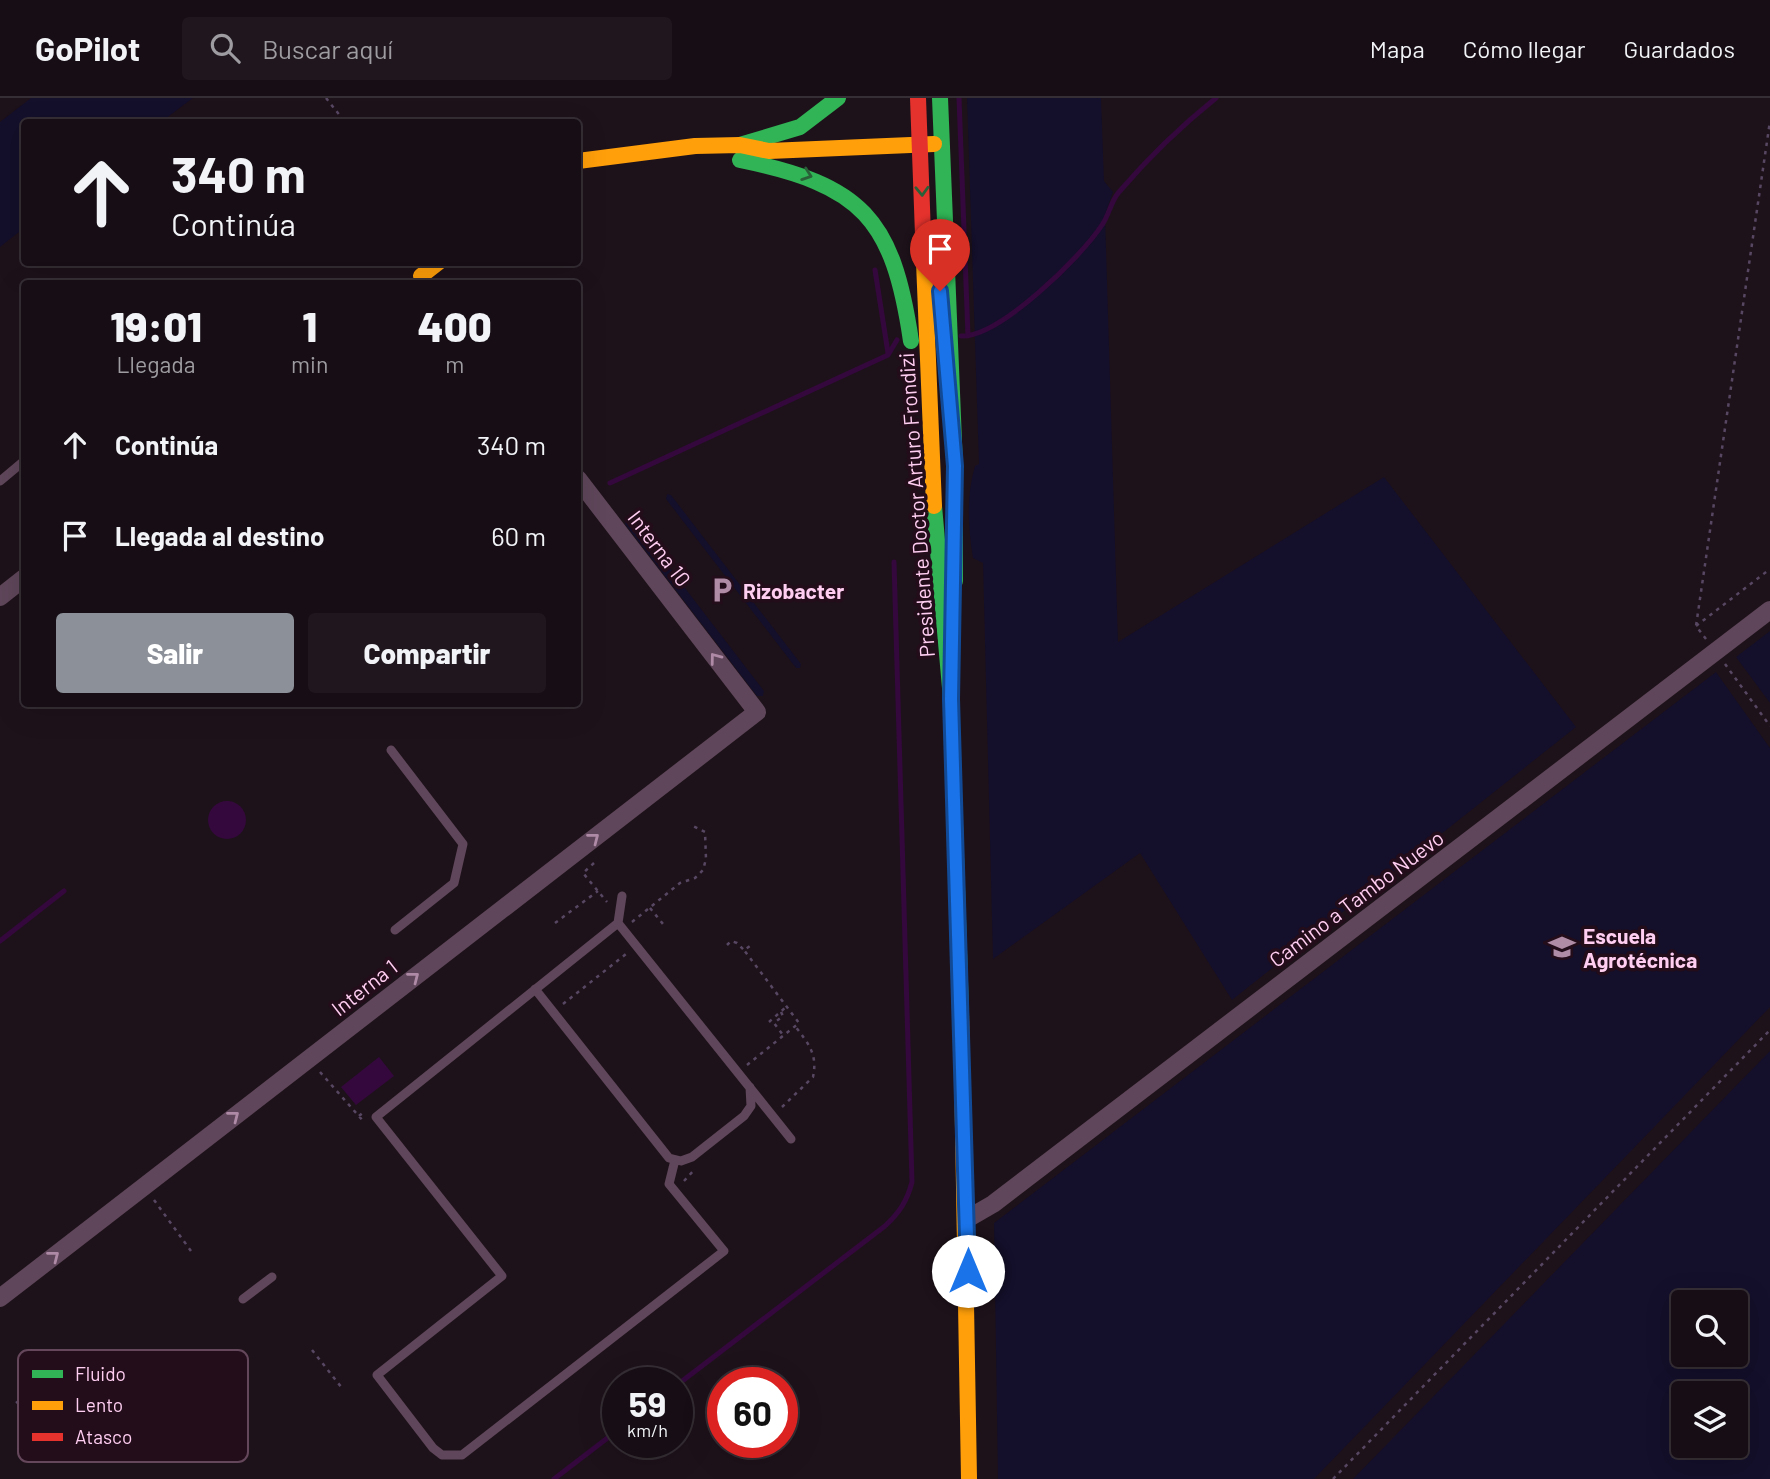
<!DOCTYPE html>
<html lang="es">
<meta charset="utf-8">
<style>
:root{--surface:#160e14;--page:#1f171d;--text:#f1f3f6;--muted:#9e9ca0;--line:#352e34;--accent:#8c9099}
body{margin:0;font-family:Barlow,sans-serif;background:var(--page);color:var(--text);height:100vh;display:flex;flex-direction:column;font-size:26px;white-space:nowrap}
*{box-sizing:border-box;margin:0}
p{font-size:23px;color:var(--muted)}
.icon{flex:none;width:38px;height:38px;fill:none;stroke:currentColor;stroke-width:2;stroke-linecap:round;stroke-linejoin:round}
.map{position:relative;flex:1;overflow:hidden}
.panel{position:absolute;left:21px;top:182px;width:560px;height:427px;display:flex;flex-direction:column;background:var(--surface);border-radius:7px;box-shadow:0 7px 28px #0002,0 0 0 2px var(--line)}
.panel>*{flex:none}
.hud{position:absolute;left:21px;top:21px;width:560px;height:147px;border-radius:7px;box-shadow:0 7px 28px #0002,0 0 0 2px var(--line);background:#160e14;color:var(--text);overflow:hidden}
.fabs{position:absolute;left:1671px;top:1192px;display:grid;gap:14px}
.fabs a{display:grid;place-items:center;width:77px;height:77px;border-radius:7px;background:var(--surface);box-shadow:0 7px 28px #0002,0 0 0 2px var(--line);font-size:35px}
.speed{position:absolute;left:602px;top:1269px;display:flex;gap:14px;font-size:35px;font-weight:700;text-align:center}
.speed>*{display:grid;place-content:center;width:91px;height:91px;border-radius:50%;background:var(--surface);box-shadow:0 7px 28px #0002,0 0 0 2px var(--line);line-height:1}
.speed small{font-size:18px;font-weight:400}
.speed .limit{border:10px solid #d22;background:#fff;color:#111}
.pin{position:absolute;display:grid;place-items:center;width:60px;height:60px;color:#fff;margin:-72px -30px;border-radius:50% 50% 50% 0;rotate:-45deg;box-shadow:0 0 7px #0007}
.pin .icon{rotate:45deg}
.me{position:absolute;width:77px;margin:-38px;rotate:0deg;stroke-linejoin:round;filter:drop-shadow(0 0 5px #0008)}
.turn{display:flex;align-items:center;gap:24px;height:147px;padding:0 35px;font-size:32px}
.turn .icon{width:91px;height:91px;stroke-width:2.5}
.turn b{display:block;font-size:49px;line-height:60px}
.eta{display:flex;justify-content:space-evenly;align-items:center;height:119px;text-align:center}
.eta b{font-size:42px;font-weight:800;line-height:49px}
.primary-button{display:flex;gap:14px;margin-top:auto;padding:14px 35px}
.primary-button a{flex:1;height:80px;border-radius:7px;background:var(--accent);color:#fff;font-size:28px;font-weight:800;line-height:80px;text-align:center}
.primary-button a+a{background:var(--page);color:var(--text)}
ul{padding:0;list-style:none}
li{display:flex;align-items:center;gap:21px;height:91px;padding:0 35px}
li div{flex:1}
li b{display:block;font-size:26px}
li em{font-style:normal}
header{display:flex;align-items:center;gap:42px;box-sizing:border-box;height:98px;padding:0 35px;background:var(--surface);border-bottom:2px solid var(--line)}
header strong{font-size:33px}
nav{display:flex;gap:38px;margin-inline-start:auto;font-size:24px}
.search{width:490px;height:63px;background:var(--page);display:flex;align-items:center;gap:18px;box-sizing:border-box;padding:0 24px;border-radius:7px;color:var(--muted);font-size:26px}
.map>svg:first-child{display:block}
.green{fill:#140f2a;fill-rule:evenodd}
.water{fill:#34083d}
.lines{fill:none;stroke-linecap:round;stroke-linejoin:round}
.stream{stroke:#34083d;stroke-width:5}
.path{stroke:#584763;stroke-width:2.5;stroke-dasharray:3.5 5;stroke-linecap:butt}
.lane{stroke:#5f465a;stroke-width:9}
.street{stroke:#5f465a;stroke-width:18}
.fast{stroke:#30b455;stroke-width:16}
.slow{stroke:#ff9f0a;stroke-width:16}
.jam{stroke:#e5322d;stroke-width:16}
.oneway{stroke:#2a6038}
.oneway2{stroke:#af8aa6}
.route-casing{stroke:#114b97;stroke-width:18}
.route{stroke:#1a73e8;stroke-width:12}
.labels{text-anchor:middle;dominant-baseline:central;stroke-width:7;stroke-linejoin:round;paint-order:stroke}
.street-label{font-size:21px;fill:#ffcef1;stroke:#230d1b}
.poi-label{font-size:21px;font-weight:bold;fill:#ffcef1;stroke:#230d1b;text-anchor:start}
.key{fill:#230d1b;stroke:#65475b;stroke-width:2}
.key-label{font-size:19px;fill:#ffcef1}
</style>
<header>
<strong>GoPilot</strong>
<div class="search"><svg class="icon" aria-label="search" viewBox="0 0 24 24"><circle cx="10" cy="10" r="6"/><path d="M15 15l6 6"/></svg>Buscar aquí</div>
<nav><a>Mapa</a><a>Cómo llegar</a><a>Guardados</a></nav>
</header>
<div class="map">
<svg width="1770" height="1381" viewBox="0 0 1770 1381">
<rect width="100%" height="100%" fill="#1e121a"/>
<path class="green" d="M 31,0 L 193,0 L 161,24 L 24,24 L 24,130 L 0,149 L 0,24 Z
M 967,0 L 1101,0 L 1104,83 L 1113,94 L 1105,117 L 1118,544 L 1384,379 L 1576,629 L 1232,902 L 1140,755 L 993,861 L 983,465 L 973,460 C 968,430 966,398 975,368 L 979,366 Z
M 667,396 L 671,397 L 801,566 L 800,570 L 796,570 L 666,401 Z
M 627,420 L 632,421 L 764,593 L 763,598 L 757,598 L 625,426 Z
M 1770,533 L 1770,605 L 1736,559 Z
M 1716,574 L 1770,650 L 1770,909 L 1314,1381 L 998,1381 L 994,1125 Z
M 1770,953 L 1770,1381 L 1353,1381 ZM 1684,1204 L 1736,1204 L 1736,1256 L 1684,1256 ZM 1684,1295 L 1736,1295 L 1736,1348 L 1684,1348 Z"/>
<path class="water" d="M208 722a19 19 0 1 1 38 0a19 19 0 1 1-38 0Z
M 379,959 L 394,978 L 356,1007 L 341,989 Z"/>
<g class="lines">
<path class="stream" d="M 959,0 L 968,238
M 875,172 L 888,255
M 961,238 C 1000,239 1081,159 1102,127 C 1109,117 1111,103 1119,94 C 1149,59 1181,28 1216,0
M 610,385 L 888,257 L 897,242
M 0,843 L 64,793
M 677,1287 L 885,1128 C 900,1114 907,1103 912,1084 L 894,464
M 554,1381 L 618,1332"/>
<path class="path" d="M 326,0 L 345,24
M 1696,528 L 1770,471
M 1706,541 L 1696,528 L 1770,23
M 1725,566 L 1770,628
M 594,765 L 583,775 L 607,804
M 650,810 L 663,826
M 632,824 L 680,785 L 695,780 L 703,772 L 706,761 L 705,734 L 693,728
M 555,825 L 598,793
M 727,847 L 731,843 L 737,845 L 744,852
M 563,906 L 626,856
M 781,914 L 783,918 L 774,925 L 783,937
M 769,924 L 786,909
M 747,967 L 799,925 L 744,852 L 753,846
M 320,974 L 364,1024
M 782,1009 L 813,979 C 818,956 808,945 795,928
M 359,1018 L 365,1013
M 684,1083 L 695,1071
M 154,1102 L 191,1153
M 312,1252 L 342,1290
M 16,1305 L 63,1269 L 81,1290 L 87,1285 L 117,1324
M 1333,1381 L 1770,932"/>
<path class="lane" d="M 0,383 L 24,363
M 391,652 L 463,746 L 454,785 L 395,832
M 622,798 L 618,825 L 376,1019 L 502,1178 L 377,1277 L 433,1350 L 442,1357 L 462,1357 L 724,1153 L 669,1086 L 675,1062
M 618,825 L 791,1041
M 535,891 L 669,1060 L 681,1063 L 692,1059 L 744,1018 L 751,1008 L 750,989
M 243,1201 L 272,1179"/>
<path class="street" d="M 0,499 L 24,480
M 967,1121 L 993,1106 L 1770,512
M 0,1200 L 757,614 L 578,381"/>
<path class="fast" d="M 940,0 L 955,368 L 955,483
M 740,47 L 800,29 L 838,0
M 740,62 C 862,87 893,120 911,243
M 934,408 L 951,601 L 961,914"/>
<path class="slow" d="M 578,63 L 695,48 L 740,47 L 769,53 L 934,46
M 924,164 L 934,408
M 421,178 L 439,164
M 961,914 L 969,1381"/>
<path class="jam" d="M 918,0 L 924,164"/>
</g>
<defs><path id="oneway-chevron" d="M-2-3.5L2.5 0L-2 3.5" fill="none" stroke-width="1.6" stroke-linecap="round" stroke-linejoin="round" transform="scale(1.75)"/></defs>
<g class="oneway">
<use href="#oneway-chevron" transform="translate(807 77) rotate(19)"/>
<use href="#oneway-chevron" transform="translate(922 93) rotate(88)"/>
</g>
<g class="oneway2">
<use href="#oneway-chevron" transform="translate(715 560) rotate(-127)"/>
<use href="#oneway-chevron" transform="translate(594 740) rotate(-38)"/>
<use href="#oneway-chevron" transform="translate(414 879) rotate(-38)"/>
<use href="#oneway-chevron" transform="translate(234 1018) rotate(-38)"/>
<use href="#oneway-chevron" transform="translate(54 1158) rotate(-38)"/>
</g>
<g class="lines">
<defs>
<path id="route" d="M 940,193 L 955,368 L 951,601 L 968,1173"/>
</defs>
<use href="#route" class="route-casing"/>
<use href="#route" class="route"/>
</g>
<defs>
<symbol id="parking-bare" viewBox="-9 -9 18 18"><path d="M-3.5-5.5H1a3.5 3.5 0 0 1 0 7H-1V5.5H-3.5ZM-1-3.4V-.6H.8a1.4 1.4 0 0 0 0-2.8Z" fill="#b08ca6" stroke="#230d1b" stroke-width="2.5" paint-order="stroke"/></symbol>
<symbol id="school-bare" viewBox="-9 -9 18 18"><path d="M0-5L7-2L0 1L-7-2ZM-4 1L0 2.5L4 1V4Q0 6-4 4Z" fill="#b08ca6" stroke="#230d1b" stroke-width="2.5" paint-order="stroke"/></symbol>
</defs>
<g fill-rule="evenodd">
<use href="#parking-bare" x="703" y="473" width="38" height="38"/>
<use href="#school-bare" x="1543" y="830" width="38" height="38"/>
</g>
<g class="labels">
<g class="street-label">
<text transform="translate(916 407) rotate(-94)">Presidente Doctor Arturo Frondizi</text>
<text transform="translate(660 450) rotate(53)">Interna 10</text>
<text transform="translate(1356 800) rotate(-37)">Camino a Tambo Nuevo</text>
<text transform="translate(364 889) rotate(-38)">Interna 1</text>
</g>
<g class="poi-label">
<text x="743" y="492">Rizobacter</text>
<text x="1583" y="837">Escuela<tspan x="1583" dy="24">Agrotécnica</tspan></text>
</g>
</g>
<rect x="18" y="1252" width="230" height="112" rx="10" class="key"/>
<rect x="32" y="1272" width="31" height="8" fill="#30b455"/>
<rect x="32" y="1303" width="31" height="9" fill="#ff9f0a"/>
<rect x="32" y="1335" width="31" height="8" fill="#e5322d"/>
<g class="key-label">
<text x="75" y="1283">Fluido</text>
<text x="75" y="1314">Lento</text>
<text x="75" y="1346">Atasco</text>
</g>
</svg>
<div class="fabs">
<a><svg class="icon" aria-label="search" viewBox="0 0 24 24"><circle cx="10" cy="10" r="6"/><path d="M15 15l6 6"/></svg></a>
<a><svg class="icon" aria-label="layers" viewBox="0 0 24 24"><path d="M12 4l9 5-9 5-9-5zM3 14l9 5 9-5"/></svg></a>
</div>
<div class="speed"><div>59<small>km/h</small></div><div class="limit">60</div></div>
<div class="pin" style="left:940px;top:193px;background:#d93025"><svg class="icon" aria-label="arrive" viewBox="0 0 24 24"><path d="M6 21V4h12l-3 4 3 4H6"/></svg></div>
<svg class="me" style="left:968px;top:1173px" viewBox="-20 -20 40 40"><circle r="19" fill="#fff"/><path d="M0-13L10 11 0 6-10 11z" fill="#1a73e8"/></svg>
<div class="hud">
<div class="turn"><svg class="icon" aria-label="ahead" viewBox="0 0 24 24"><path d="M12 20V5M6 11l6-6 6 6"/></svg><div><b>340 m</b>Continúa</div></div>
</div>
<section class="panel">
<div class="eta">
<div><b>19:01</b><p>Llegada</p></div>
<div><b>1</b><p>min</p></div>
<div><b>400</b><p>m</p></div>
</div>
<ul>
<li><svg class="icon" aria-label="ahead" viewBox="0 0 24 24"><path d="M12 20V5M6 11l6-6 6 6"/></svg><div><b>Continúa</b></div><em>340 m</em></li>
<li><svg class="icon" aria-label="arrive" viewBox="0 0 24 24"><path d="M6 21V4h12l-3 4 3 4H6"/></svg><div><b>Llegada al destino</b></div><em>60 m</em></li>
</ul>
<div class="primary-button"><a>Salir</a><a>Compartir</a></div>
</section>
</div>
